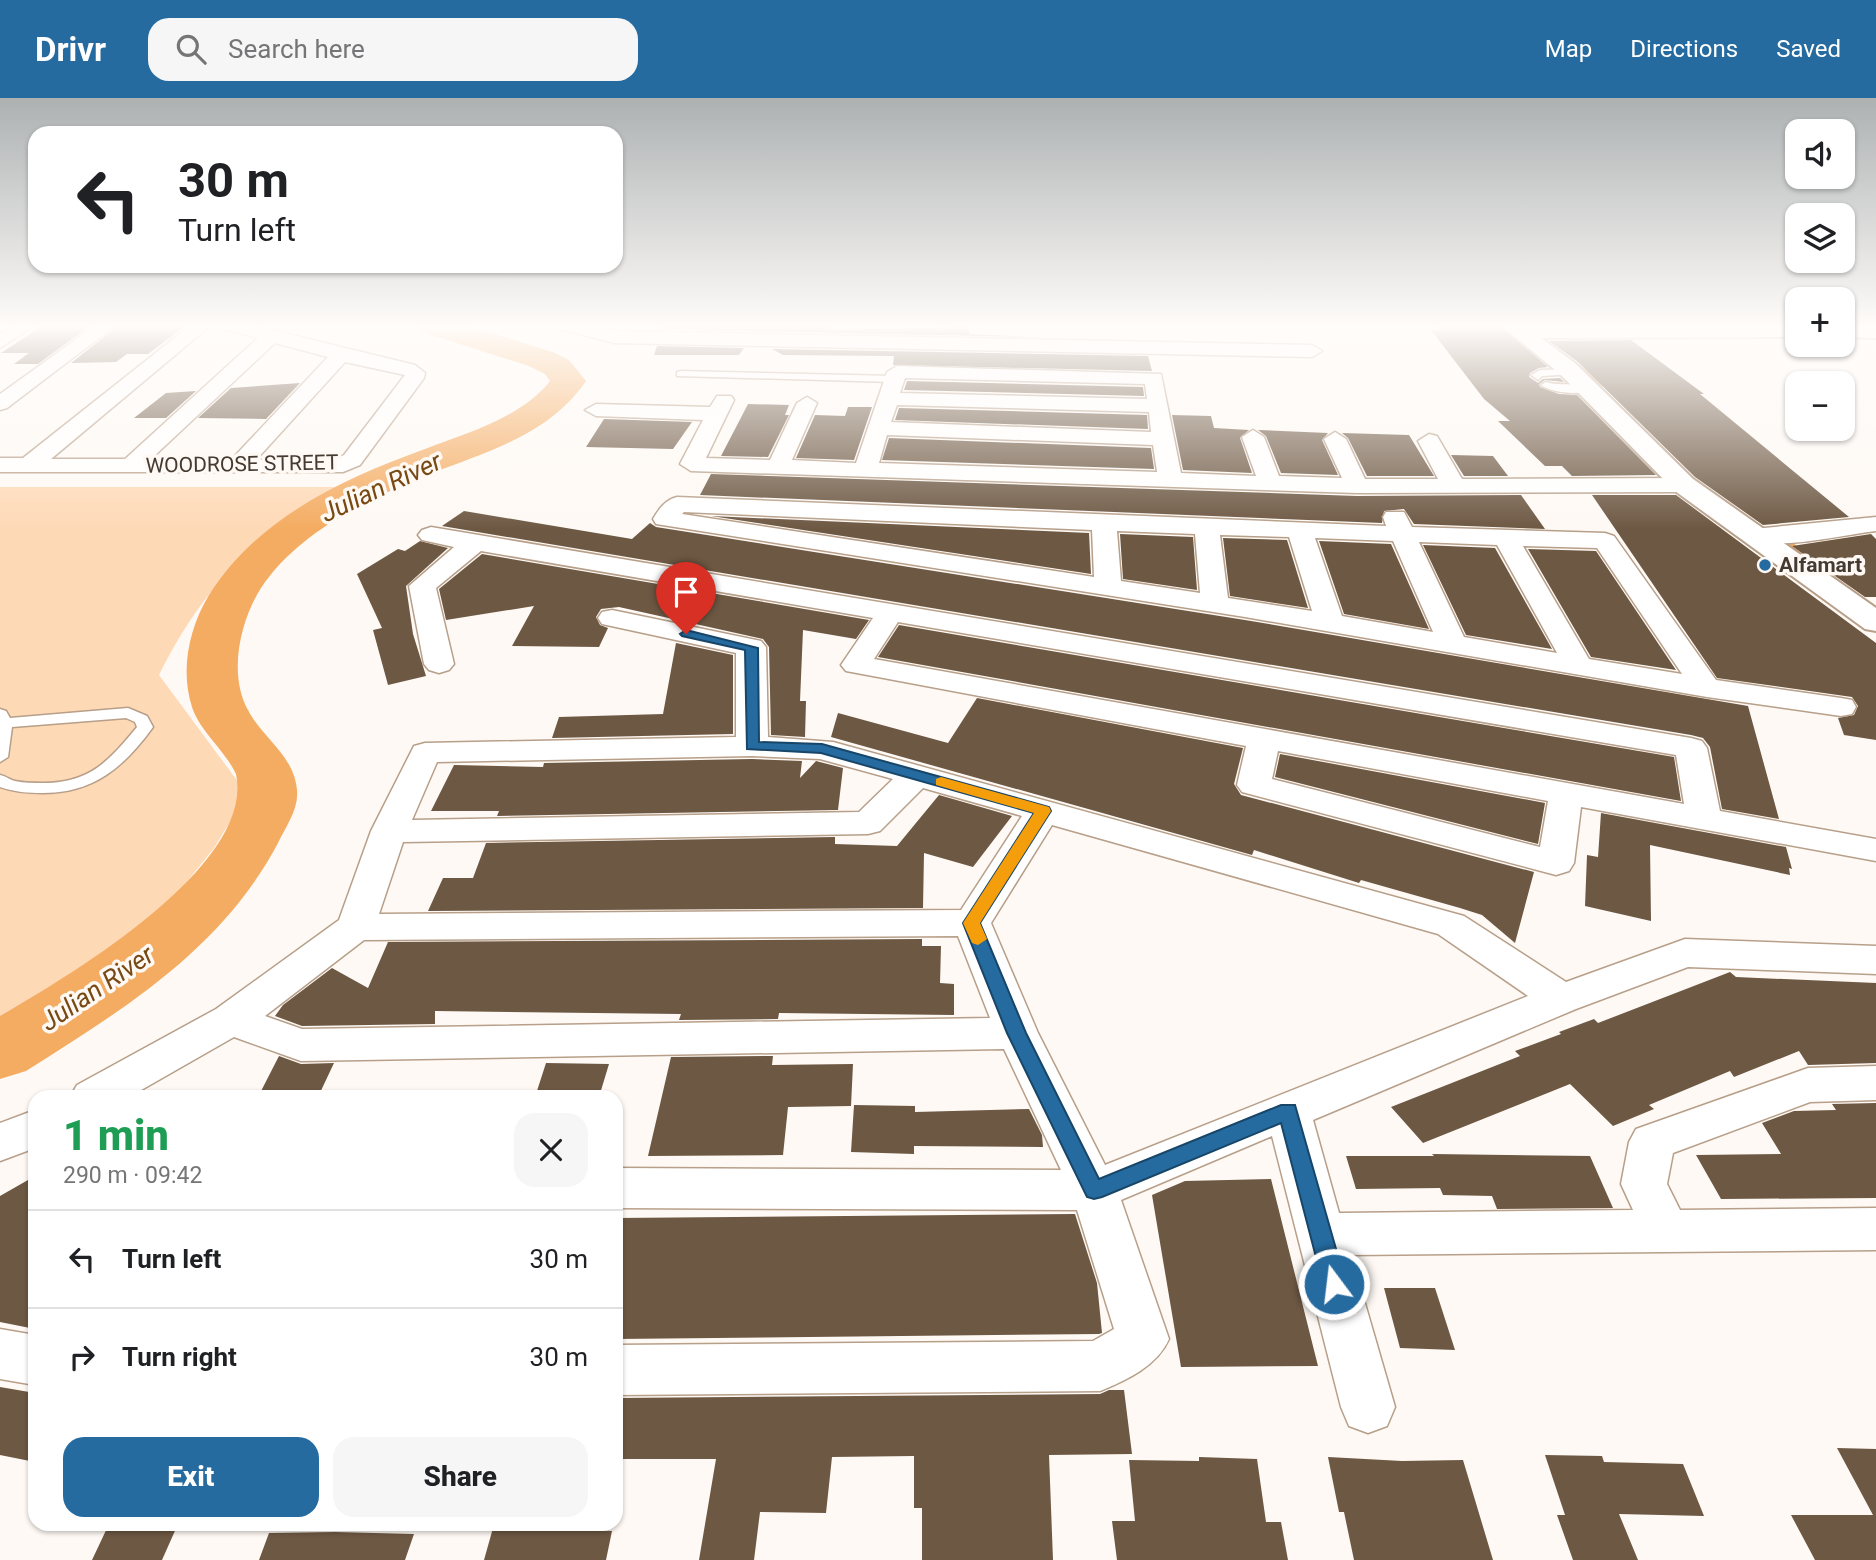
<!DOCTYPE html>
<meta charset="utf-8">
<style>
:root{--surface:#fff;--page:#f6f6f6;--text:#202124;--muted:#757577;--line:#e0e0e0;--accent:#256ba0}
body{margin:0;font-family:Roboto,sans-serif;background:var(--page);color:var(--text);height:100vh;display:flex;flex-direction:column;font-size:26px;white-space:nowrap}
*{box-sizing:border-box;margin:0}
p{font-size:23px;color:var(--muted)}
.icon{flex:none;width:38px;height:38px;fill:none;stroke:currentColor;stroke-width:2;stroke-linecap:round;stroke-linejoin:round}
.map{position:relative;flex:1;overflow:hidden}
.details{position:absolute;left:28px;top:992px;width:595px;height:441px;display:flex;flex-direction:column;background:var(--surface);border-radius:21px;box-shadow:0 2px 5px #0004}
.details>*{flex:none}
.banner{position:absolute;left:28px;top:28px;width:595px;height:147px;border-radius:21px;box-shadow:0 2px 5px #0004;background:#fff;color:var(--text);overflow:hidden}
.fabs{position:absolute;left:1785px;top:21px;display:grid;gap:14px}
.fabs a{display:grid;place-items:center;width:70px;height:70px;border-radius:14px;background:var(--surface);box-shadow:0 2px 5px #0004;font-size:35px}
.pin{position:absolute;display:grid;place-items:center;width:60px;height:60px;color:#fff;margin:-72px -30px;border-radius:50% 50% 50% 0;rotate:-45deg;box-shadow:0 0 7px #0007}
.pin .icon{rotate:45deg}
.me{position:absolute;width:77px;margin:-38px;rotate:345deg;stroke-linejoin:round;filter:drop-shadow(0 0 5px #0008)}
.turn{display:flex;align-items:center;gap:24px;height:147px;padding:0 35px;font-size:32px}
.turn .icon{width:91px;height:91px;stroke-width:2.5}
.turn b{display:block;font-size:49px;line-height:60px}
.round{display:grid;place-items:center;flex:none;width:74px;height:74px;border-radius:21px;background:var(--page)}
.head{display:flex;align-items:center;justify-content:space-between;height:119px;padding:0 35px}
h1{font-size:42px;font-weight:800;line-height:52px;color:#1e9e55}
.cta{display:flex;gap:14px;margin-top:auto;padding:14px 35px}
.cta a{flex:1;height:80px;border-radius:21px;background:var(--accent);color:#fff;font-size:28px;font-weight:800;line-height:80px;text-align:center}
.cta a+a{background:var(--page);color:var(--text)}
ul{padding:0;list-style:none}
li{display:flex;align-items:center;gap:21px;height:98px;padding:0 35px;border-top:2px solid var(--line)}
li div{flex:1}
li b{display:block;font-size:26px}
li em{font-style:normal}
header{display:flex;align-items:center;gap:42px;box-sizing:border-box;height:98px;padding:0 35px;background:var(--accent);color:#fff}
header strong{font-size:33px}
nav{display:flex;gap:38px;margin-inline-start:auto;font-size:24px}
.search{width:490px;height:63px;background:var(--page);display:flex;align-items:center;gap:18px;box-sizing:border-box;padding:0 24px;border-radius:21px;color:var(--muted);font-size:26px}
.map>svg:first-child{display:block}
.green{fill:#fed9b6}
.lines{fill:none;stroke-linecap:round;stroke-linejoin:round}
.stream{fill:#f4ac62;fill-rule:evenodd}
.river{fill:#f4ac62;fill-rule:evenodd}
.building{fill:#6d5843}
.lane-casing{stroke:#b79f89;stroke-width:3}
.street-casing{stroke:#b79f89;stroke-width:3}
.secondary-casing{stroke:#b79f89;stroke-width:4}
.lane{fill:#fff;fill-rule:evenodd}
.street{fill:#fff;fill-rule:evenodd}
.secondary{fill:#fff;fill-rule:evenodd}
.route{fill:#256ba0;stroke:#184668;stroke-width:2}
.slow{fill:#f59e0b}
.poi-dot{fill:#256ba0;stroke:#fef9f4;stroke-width:2.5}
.labels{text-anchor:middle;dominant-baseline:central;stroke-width:7;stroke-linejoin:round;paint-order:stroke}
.far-street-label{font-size:21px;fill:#443a31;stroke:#fef9f4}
.far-poi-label{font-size:21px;font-weight:bold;fill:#443a31;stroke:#fef9f4;text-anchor:start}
.water-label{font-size:26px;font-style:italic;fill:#784912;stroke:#fef9f4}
</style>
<header>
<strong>Drivr</strong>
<div class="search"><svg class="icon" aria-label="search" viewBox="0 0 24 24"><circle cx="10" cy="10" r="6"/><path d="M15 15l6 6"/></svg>Search here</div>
<nav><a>Map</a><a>Directions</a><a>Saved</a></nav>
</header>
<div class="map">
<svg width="1876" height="1462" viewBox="0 0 1876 1462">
<rect width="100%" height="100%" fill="#fef9f4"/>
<path class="green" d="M 0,389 L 339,389 C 254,438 203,489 159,577 L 247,696 L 214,750 L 157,821 L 47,906 L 0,926 Z"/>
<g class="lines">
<path class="stream" d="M 1567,261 L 1571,261 L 1607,287 L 1602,288 L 1567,263 Z
M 1781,440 L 1787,440 L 1816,463 L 1815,465 L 1809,465 L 1781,444 Z"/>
<path class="river" d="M 417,227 L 465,227 L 553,254 L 569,262 L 586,283 C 549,337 488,353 430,376 C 370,400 298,434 261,490 C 240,523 228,576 248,612 C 262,640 294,657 297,692 C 299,711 286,728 278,745 C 222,851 124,911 26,973 L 0,981 L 0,918 C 67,879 256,768 236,676 C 225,652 200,634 192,609 C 180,572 189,530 209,497 C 258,420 342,381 425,351 C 467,335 521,320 550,283 L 545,276 L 529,268 L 422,234 Z"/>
</g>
<path class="building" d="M 732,227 L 830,227 L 831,232 L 968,229 L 970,236 L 1032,239 L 661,231 L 662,229 Z
M 1433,227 L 1499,227 L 1548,269 L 1539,270 L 1530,275 L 1529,279 L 1538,285 L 1543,281 L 1560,280 L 1564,284 L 1545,282 L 1539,286 L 1540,289 L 1559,296 L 1577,297 L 1656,377 L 1572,378 L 1562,368 L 1545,368 L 1498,323 L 1510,323 L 1484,301 L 1431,232 L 1440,232 Z
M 42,228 L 90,228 L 38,266 L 14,266 L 29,255 L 1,255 Z
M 118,228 L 184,229 L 148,256 L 127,256 L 116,264 L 71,265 Z
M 1631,242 L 1704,296 L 1700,296 L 1849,419 L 1763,427 L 1695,379 L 1578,264 L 1549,243 Z
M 657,248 L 744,250 L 739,257 L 654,257 Z
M 772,251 L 1148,258 L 1152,273 L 893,267 L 894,258 L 783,257 Z
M 907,283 L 1143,289 L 1144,298 L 904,292 Z
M 300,285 L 266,321 L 198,320 L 231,290 Z
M 196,293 L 166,320 L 134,320 L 166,295 Z
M 748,306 L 789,307 L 785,317 L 789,317 L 768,359 L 721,358 Z
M 848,309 L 872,309 L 854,362 L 796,360 L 815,317 L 845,318 Z
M 899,310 L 1147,317 L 1148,331 L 895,322 Z
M 1172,317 L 1211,318 L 1214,330 L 1249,332 L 1240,340 L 1252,375 L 1183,372 Z
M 604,321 L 692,324 L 673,351 L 586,349 Z
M 1258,332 L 1328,335 L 1322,342 L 1338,377 L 1281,375 L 1266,338 Z
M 1342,335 L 1409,337 L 1434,378 L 1367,378 L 1348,340 Z
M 889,340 L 1151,350 L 1154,371 L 882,362 Z
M 1451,357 L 1493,358 L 1508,378 L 1464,378 Z
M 711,376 L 1357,398 L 1521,397 L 1545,431 L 1414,426 L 1404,411 L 1384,413 L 1382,425 L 700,397 Z
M 1592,397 L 1676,397 L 1876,545 L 1876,642 L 1844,637 L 1838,620 L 1854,617 L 1858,608 L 1852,599 L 1717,580 Z
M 464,413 L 632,441 L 650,425 L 656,429 L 1245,522 L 1748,608 L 1779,721 L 1722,711 L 1710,649 L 1703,640 L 1691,637 L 442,428 Z
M 711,418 L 1089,435 L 1091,476 Z
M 1120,436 L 1193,439 L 1197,492 L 1123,481 Z
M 1871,436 L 1876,441 L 1876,499 L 1865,499 L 1792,448 Z
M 1223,440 L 1287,442 L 1308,510 L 1230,498 Z
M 420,443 L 448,450 L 406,488 L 413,536 L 426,578 L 388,587 L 373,532 L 382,530 L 357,476 L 398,451 L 405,453 Z
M 1319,443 L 1391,446 L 1429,531 L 1344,516 Z
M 1423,447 L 1495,450 L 1552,551 L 1466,537 Z
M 1528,451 L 1596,453 L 1676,572 L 1591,559 Z
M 482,456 L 869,522 L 856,541 L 803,532 L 800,603 L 806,603 L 805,639 L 771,637 L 769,549 L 763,541 L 619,509 L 601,511 L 596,519 L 600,527 L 608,530 L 599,549 L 512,548 L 534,508 L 446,522 L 439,491 Z
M 899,527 L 1674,659 L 1681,703 L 878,559 Z
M 676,545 L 733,557 L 733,636 L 552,640 L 559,619 L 663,616 Z
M 977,600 L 1243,650 L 1234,686 L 1241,697 L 1534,774 L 1515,845 L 1482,817 L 1460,810 L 1361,782 L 1359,785 L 1254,752 L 1252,757 L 831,639 L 838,615 L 948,645 Z
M 1280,656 L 1545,705 L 1538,746 L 1275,679 Z
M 752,661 L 802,663 L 800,680 L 816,663 L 843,670 L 838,712 L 497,718 L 499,713 L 431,713 L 454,667 L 543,669 L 544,665 Z
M 939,697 L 1012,718 L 973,769 L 924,755 L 923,810 L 428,813 L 443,780 L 473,780 L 486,745 L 835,739 L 835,746 L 897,748 Z
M 1601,715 L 1786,749 L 1792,771 L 1789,770 L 1790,777 L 1650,747 L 1651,823 L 1585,808 L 1587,757 L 1598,759 Z
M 922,841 L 922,848 L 941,848 L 940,885 L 954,886 L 954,917 L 779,915 L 778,921 L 679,922 L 681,916 L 435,913 L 435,926 L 302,928 L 275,918 L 283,907 L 332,870 L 368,890 L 388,844 Z
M 1730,874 L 1736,879 L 1876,885 L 1876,965 L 1808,967 L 1799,953 L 1734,979 L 1730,973 L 1649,1007 L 1654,1011 L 1613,1028 L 1570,986 L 1423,1045 L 1391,1009 L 1520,958 L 1515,953 L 1561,936 L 1559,934 L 1594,921 L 1598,925 Z
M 279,958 L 301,966 L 334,965 L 318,999 L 258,999 Z
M 773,958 L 772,967 L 853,966 L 851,1008 L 788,1009 L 783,1057 L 648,1058 L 671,959 Z
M 546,965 L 609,966 L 599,999 L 535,999 Z
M 1876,1005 L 1876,1100 L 1721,1101 L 1696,1057 L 1781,1056 L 1762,1025 L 1794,1013 L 1836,1012 L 1832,1006 Z
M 854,1007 L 915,1008 L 915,1014 L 1029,1011 L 1042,1037 L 1043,1049 L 914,1048 L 914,1056 L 851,1054 Z
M 1432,1056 L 1590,1058 L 1613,1110 L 1497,1111 L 1492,1098 L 1443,1097 L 1440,1090 L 1356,1091 L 1346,1058 L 1434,1058 Z
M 35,1078 L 35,1231 L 0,1224 L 0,1098 Z
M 1271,1081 L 1318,1268 L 1181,1269 L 1152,1097 L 1185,1083 Z
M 1075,1116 L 1097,1185 L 1102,1235 L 1099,1236 L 616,1241 L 616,1120 Z
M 1384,1190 L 1435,1190 L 1455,1252 L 1400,1250 Z
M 0,1289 L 35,1295 L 35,1364 L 0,1357 Z
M 1109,1292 L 1124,1292 L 1132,1356 L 1049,1357 L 1053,1462 L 922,1462 L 922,1410 L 914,1410 L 914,1358 L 832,1359 L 826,1415 L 760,1414 L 754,1462 L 699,1462 L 716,1361 L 616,1361 L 616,1300 L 1100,1296 Z
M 1837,1350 L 1876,1351 L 1876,1462 L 1815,1462 L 1791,1417 L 1873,1417 Z
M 1545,1357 L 1602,1358 L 1604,1364 L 1683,1366 L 1704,1418 L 1619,1416 L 1638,1462 L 1573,1462 L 1557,1417 L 1565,1417 Z
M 1199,1359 L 1257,1361 L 1266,1424 L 1281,1424 L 1288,1462 L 1117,1462 L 1112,1423 L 1135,1423 L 1129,1362 L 1199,1363 Z
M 1328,1359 L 1402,1363 L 1463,1362 L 1493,1462 L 1354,1462 L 1344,1414 L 1339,1414 Z
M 109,1426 L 178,1426 L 162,1462 L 92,1462 Z
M 493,1430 L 542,1431 L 612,1433 L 606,1462 L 484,1462 Z
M 335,1434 L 414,1436 L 405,1462 L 259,1462 L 269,1435 Z"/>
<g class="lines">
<defs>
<path id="lane" d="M 1571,271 L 1575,272 L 1575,276 L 1542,278 L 1538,282 L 1531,277 L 1540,272 Z
M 681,273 L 894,278 L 899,281 L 894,284 L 677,278 L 677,274 Z
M 1546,284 C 1561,289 1581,283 1593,291 C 1582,298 1552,295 1541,287 Z
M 128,610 L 147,618 L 153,629 C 124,669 94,695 43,695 C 28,695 14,694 0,689 L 0,677 C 6,678 10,682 15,683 C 24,685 34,685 43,685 C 90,685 109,663 137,629 L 135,624 L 126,620 L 12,629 L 8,659 L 0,664 L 0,611 L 6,613 L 10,620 Z"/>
<path id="street" d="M 14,227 L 35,227 L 0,250 L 0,236 Z
M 96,227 L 116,227 L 7,310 L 0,312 L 0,296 Z
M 191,227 L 211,227 L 51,361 L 125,361 L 258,240 L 224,231 L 222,227 L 251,227 L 415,267 L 425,275 L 424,280 L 360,367 L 343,374 L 0,374 L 0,360 L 23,360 ZM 275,245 L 328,259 L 231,362 L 151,361 ZM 345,264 L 405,277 L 344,357 L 338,360 L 256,362 Z
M 558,227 L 587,227 L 614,233 L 1312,247 L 1322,253 L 1312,259 L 614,245 L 560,231 Z
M 897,268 L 1161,276 L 1181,375 L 1256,378 L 1242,339 L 1253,332 L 1264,339 L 1279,378 L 1342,380 L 1324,341 L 1335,334 L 1346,341 L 1365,381 L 1438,381 L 1418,343 L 1429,336 L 1437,338 L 1462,381 L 1684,380 L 1692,382 L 1696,387 L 1692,392 L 1684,394 L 1357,395 L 691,373 L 680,366 L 703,322 L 596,318 L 585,312 L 596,306 L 710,309 L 717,298 L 731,298 L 734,302 L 706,360 L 770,362 L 797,305 L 807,299 L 817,305 L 792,362 L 856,365 L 887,274 ZM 905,280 L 1145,286 L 1147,301 L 900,295 ZM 897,307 L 1149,314 L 1151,334 L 891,324 ZM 887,337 L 1153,347 L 1157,374 L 879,365 Z
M 677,399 L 1386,428 L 1383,419 L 1386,414 L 1404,414 L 1412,429 L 1605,435 L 1614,438 L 1716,582 L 1841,600 L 1852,602 L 1856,609 L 1852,616 L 1841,618 L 1707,599 L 1245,519 L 656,426 L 653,421 C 659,411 665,402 677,399 ZM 684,414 L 1092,432 L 1094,479 L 682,416 ZM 1117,433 L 1195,436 L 1200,495 L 1121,483 ZM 1220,437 L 1289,439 L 1312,513 L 1228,500 ZM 1315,440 L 1393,443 L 1433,534 L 1342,518 ZM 1419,444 L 1497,447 L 1557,555 L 1464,539 ZM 1523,448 L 1597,450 L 1682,576 L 1589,561 Z
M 1876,419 L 1876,433 C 1835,438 1784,452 1743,442 L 1739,437 L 1743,432 Z
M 431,429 L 1691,640 L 1702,643 L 1707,650 L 1720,713 L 1876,741 L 1876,763 L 1581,709 L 1574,765 L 1569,773 L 1556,777 L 1242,694 L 1237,687 L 1246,648 L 846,573 L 841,567 L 873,520 L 481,453 L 436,490 L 454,566 L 449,572 L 439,575 L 429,572 L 424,566 L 409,488 L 454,449 L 422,442 L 418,437 L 422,432 ZM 898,524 L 1676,657 L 1684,706 L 874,561 ZM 1278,653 L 1548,703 L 1540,749 L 1272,681 Z
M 612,512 L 761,543 L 766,549 L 768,639 L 833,644 L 1464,818 L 1566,884 L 1685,841 L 1876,848 L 1876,876 L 1688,869 L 1576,911 L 1313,1022 L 1339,1115 L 1633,1112 L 1621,1086 L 1629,1044 L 1636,1031 L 1808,970 L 1876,968 L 1876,1002 L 1810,1004 L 1673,1055 L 1667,1086 L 1680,1112 L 1876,1110 L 1876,1152 L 1351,1157 L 1395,1309 L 1387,1328 L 1368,1335 L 1349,1328 L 1341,1309 L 1272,1038 L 1121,1102 L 1169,1241 C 1157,1268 1127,1282 1100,1293 L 616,1297 L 616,1247 L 1093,1243 L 1114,1231 L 1077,1112 L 616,1110 L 616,1070 L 1061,1072 L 1004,951 L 301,963 L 234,939 L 129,999 L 70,999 L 77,987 L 216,911 L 339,822 L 371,733 L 414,648 L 425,645 L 736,639 L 736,555 L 602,526 L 598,520 L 602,514 ZM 752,658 L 820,661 L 893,681 L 859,714 L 412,722 L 437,664 ZM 923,690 L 1022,718 L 961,812 L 379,816 L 403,744 L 868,736 L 880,733 ZM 1052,727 L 1438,836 L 1528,898 L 1105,1067 L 1038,935 L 991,825 ZM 958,838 L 990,920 L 302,931 L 265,918 L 364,842 Z
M 35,1012 L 35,1050 L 0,1063 L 0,1025 Z
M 0,1231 L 35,1237 L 35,1287 L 0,1281 Z"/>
<path id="secondary" d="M 1501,227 L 1797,227 L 1797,239 L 1541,240 L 1576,266 L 1693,381 L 1876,510 L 1876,533 L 1865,531 L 1675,393 L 1560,276 Z
M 1843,227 L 1876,228 L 1876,240 L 1843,239 Z"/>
</defs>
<use href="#lane" class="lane-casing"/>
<use href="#street" class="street-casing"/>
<use href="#secondary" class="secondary-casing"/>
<use href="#lane" class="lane"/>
<use href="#street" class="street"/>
<use href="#secondary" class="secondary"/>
</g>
<linearGradient id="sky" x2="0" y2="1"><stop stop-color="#adb1b2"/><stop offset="0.53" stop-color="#fffcfa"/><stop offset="1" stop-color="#fffcfa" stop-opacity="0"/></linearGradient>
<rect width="1876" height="431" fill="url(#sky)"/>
<path class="route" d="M 686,532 L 758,550 L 759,644 L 822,646 L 1049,709 L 1051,713 L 980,825 L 1026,935 L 1099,1081 L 1281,1007 L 1295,1007 L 1346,1186 L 1342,1193 L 1334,1196 L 1326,1193 L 1323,1186 L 1281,1025 L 1102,1099 L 1094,1101 L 1087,1099 L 1007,935 L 963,825 L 1034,715 L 821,655 L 747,651 L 745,552 L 682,538 L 680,536 Z"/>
<path class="slow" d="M 941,679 L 1049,709 L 1051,713 L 980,825 L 987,841 L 978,847 L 972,845 L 963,825 L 1034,715 L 936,687 L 936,681 Z"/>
<circle class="poi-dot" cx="1765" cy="467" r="7"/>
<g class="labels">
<g class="far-street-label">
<text transform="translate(242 366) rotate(-1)">WOODROSE STREET</text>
</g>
<g class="far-poi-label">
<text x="1779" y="467">Alfamart</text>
</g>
<g class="water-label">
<text transform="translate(381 389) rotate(-25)">Julian River</text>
<text transform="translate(97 890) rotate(-34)">Julian River</text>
</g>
</g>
</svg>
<div class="fabs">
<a><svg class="icon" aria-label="sound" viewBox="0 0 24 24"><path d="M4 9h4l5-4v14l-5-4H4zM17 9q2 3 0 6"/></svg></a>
<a><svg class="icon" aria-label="layers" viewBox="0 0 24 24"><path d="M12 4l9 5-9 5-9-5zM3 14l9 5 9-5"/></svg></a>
<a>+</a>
<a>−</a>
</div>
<div class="pin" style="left:686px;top:536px;background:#d93025"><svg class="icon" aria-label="arrive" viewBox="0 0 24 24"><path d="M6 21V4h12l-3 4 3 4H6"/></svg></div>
<svg class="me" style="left:1334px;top:1186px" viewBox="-20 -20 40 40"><circle r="17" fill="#256ba0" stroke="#fff" stroke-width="3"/><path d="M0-11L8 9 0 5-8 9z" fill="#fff"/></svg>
<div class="banner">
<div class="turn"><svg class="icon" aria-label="left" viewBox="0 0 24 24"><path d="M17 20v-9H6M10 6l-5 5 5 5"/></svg><div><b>30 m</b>Turn left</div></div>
</div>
<section class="details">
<div class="head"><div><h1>1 min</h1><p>290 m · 09:42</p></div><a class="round"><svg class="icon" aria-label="close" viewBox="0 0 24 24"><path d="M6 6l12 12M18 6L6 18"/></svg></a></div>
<ul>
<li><svg class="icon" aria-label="left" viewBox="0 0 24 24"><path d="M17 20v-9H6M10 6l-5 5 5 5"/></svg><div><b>Turn left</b></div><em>30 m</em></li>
<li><svg class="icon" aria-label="right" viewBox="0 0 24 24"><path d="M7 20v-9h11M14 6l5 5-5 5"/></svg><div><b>Turn right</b></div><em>30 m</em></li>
</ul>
<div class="cta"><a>Exit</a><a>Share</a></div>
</section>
</div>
